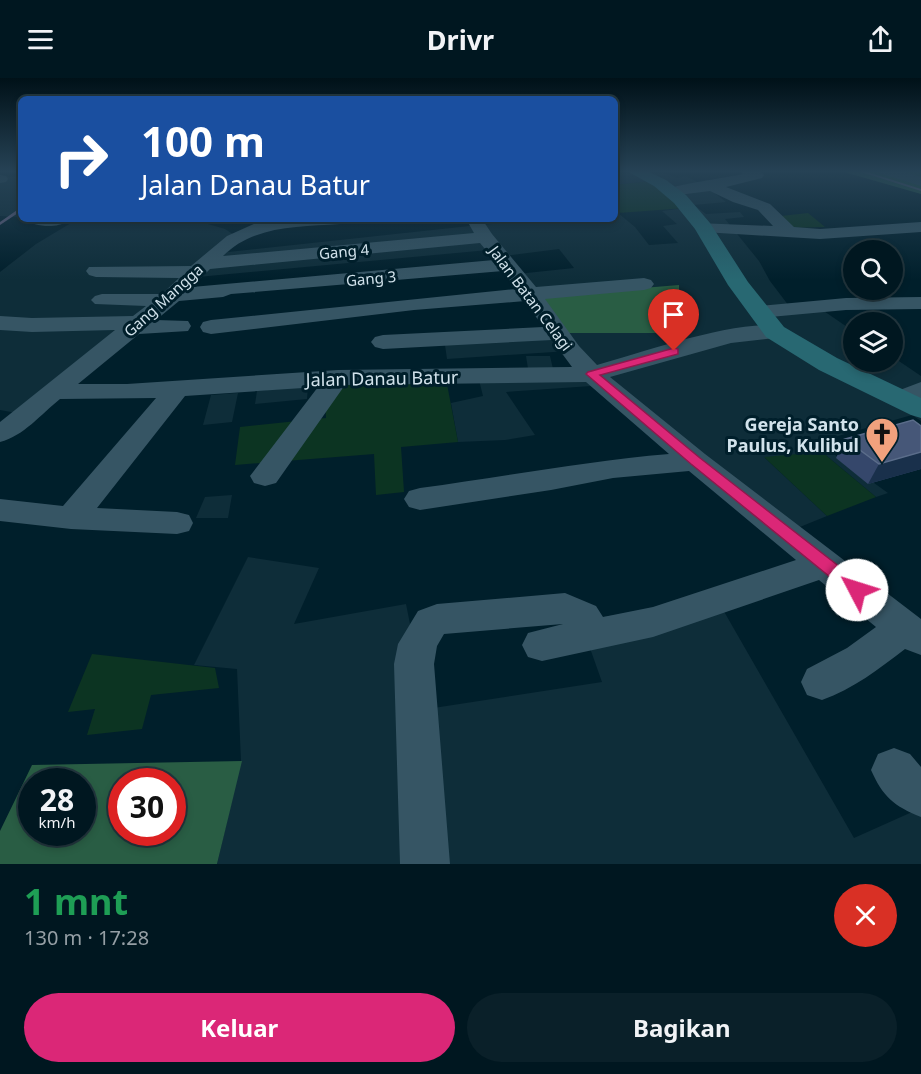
<!DOCTYPE html>
<html lang="id">
<meta charset="utf-8">
<style>
:root{--surface:#001720;--page:#0a2029;--text:#f1f3f6;--muted:#959fa5;--line:#22363e;--accent:#db2777}
body{margin:0;font-family:"Noto Sans",sans-serif;background:var(--page);color:var(--text);height:100vh;display:flex;flex-direction:column;font-size:22px;white-space:nowrap}
*{box-sizing:border-box;margin:0}
p{font-size:20px;color:var(--muted)}
.icon{flex:none;width:33px;height:33px;fill:none;stroke:currentColor;stroke-width:2;stroke-linecap:round;stroke-linejoin:round}
.map{position:relative;height:786px;overflow:hidden}
.details{display:flex;flex-direction:column;background:var(--surface);flex:1}
.details>*{flex:none}
.banner{position:absolute;left:18px;top:18px;width:600px;height:126px;border-radius:9px;box-shadow:0 3px 9px #0003,0 0 0 2px var(--line);background:#1a4fa0;color:#fff;overflow:hidden}
.tools{position:absolute;left:843px;top:162px;display:grid;gap:12px}
.tools a{display:grid;place-items:center;width:60px;height:60px;border-radius:50%;background:var(--surface);box-shadow:0 3px 9px #0003,0 0 0 2px var(--line);font-size:30px}
.speed{position:absolute;left:18px;top:690px;display:flex;gap:12px;font-size:30px;font-weight:700;text-align:center}
.speed>*{display:grid;place-content:center;width:78px;height:78px;border-radius:50%;background:var(--surface);box-shadow:0 3px 9px #0003,0 0 0 2px var(--line);line-height:1}
.speed small{font-size:15px;font-weight:400}
.speed .limit{border:9px solid #d22;background:#fff;color:#111}
.pin{position:absolute;display:grid;place-items:center;width:51px;height:51px;color:#fff;margin:-62px -26px;border-radius:50% 50% 50% 0;rotate:-45deg;box-shadow:0 0 6px #0007}
.pin .icon{rotate:45deg}
.me{position:absolute;width:66px;margin:-33px;rotate:310deg;stroke-linejoin:round;filter:drop-shadow(0 0 4px #0008)}
.turn{display:flex;align-items:center;gap:21px;height:126px;padding:0 24px;font-size:27px}
.turn .icon{width:78px;height:78px;stroke-width:2.5}
.turn b{display:block;font-size:42px;line-height:51px}
.round{display:grid;place-items:center;flex:none;width:63px;height:63px;border-radius:32px;background:var(--page)}
.overview{display:flex;align-items:center;justify-content:space-between;height:102px;padding:0 24px}
h1{font-size:36px;font-weight:700;line-height:45px;color:#1e9e55}
.button{display:flex;gap:12px;margin-top:auto;padding:12px 24px}
.button a{flex:1;height:69px;border-radius:36px;background:var(--accent);color:#fff;font-size:24px;font-weight:700;line-height:69px;text-align:center}
.button a+a{background:var(--page);color:var(--text)}
header{display:flex;justify-content:space-between;align-items:center;height:78px;padding:0 24px;background:var(--surface);font-size:27px;font-weight:700}
.map>svg:first-child{display:block}
.built{fill:#0e2d39}
.green{fill:#0c3422}
.forest{fill:#295d44;fill-rule:evenodd}
.lines{fill:none;stroke-linecap:round;stroke-linejoin:round}
.stream{fill:#696383;fill-rule:evenodd}
.street{fill:#365564;fill-rule:evenodd}
.secondary{fill:#286872;fill-rule:evenodd}
.wall{fill:#35476b}
.shaded-wall{fill:#19304b}
.building{fill:#465778;stroke:#5b6d8a;stroke-width:1.5}
.route{fill:#db2777;stroke:#8e194d;stroke-width:1.5}
.labels{text-anchor:middle;dominant-baseline:central;stroke-width:6;stroke-linejoin:round;paint-order:stroke}
.far-street-label{font-size:15px;fill:#d1e2eb;stroke:#001f2b}
.street-label{font-size:18px;fill:#d1e2eb;stroke:#001f2b}
.poi-label{font-size:18px;font-weight:bold;fill:#d1e2eb;stroke:#001f2b;text-anchor:end}
</style>
<header><svg class="icon" aria-label="menu" viewBox="0 0 24 24"><path d="M4 6h16M4 12h16M4 18h16"/></svg>Drivr<svg class="icon" aria-label="share" viewBox="0 0 24 24"><path d="M12 15V3M7 8l5-5 5 5M5 13v7h14v-7"/></svg></header>
<div class="map">
<svg width="921" height="786" viewBox="0 0 921 786">
<rect width="100%" height="100%" fill="#001f2b"/>
<path class="built" d="M 615,92 L 656,92 L 677,100 L 686,98 L 708,110 L 726,124 L 694,127 L 706,136 L 740,134 L 744,139 L 725,141 L 759,183 L 770,203 L 792,232 L 818,229 L 853,253 L 854,284 L 892,284 L 893,279 L 921,298 L 921,343 L 912,337 L 817,364 L 888,415 L 876,419 L 822,374 L 765,380 L 827,438 L 785,455 L 606,307 L 506,314 L 535,357 L 505,362 L 458,364 L 451,325 L 483,318 L 479,302 L 529,297 L 526,278 L 550,278 L 554,295 L 580,292 L 569,273 L 447,281 L 444,260 L 558,255 L 657,255 L 533,219 L 517,196 L 574,190 L 559,171 L 504,178 L 499,171 L 198,199 L 33,338 L 0,332 L 0,194 L 36,166 L 71,145 L 105,141 L 191,141 L 225,151 L 242,162 L 228,174 L 479,147 L 555,141 L 615,141 L 615,136 L 618,135 L 635,149 L 649,167 L 678,165 L 663,148 L 677,146 L 662,133 L 685,130 L 650,103 L 615,107 Z
M 0,99 L 21,99 L 21,137 L 18,139 L 0,138 Z
M 308,308 L 307,321 L 255,326 L 257,313 Z
M 238,315 L 232,344 L 203,347 L 211,317 Z
M 232,417 L 228,440 L 196,440 L 205,419 Z
M 248,479 L 319,490 L 294,546 L 406,526 L 427,631 L 602,604 L 580,542 L 718,523 L 854,760 L 921,730 L 921,786 L 217,786 L 241,683 L 237,591 L 194,587 Z"/>
<path class="green" d="M 650,103 L 686,130 L 618,135 L 615,133 L 615,107 Z
M 808,135 L 825,149 L 787,150 L 772,139 Z
M 324,306 L 447,306 L 458,364 L 401,369 L 404,414 L 376,417 L 374,376 L 235,387 L 240,349 L 326,340 Z
M 822,374 L 876,419 L 827,438 L 764,379 Z
M 92,576 L 215,590 L 219,610 L 151,617 L 142,651 L 87,657 L 95,631 L 68,634 Z"/>
<path class="forest" d="M 837,92 L 921,92 L 921,116 Z
M 679,207 L 679,228 L 657,255 L 558,255 L 533,219 Z
M 242,683 L 217,786 L 0,786 L 0,753 L 32,687 ZM 32,704 L 82,704 L 82,754 L 32,754 ZM 122,704 L 172,704 L 172,754 L 122,754 Z"/>
<g class="lines">
<path class="stream" d="M 855,92 L 861,92 L 921,111 L 921,113 Z
M 20,130 L 21,130 L 21,133 L 0,147 L 0,144 Z"/>
<path class="street" d="M 739,92 L 758,92 L 764,97 L 762,100 L 726,109 L 770,126 L 794,149 L 820,151 L 921,144 L 921,154 L 820,161 L 703,154 L 697,153 L 694,149 L 697,145 L 773,148 L 758,132 L 733,124 L 710,113 L 670,118 L 662,113 C 667,108 730,99 743,96 Z
M 877,92 L 898,92 L 921,99 L 921,108 L 879,95 Z
M 0,97 L 6,98 L 8,101 L 6,104 L 0,105 Z
M 26,141 L 65,141 L 66,143 C 59,151 32,149 26,141 Z
M 265,141 L 348,141 L 340,146 C 299,149 254,147 223,178 L 474,155 L 466,141 L 482,141 L 492,156 L 536,209 L 644,200 L 651,202 L 654,206 L 651,210 L 644,212 L 545,221 L 579,268 L 597,287 C 641,275 742,239 783,249 L 786,254 L 783,259 L 731,265 L 610,299 L 705,376 L 921,541 L 921,577 L 905,571 C 879,591 853,611 822,622 L 807,617 L 801,604 L 807,591 L 847,570 L 876,549 L 819,502 L 653,559 L 542,583 L 528,579 L 522,567 L 528,555 L 563,546 L 444,556 L 437,568 L 434,586 L 450,786 L 400,786 L 394,586 L 398,566 L 418,533 L 437,526 L 565,515 L 596,528 L 603,539 L 653,529 L 796,482 L 689,393 L 613,400 L 551,412 L 420,432 L 409,429 L 404,421 L 409,413 L 420,410 C 503,399 586,383 669,376 L 586,304 L 345,307 L 276,405 L 265,408 L 254,405 L 250,398 L 318,309 L 185,318 L 97,430 L 177,434 L 189,437 L 193,445 L 189,453 L 177,456 L 71,451 L 0,443 L 0,421 L 63,428 L 156,320 L 60,321 C 41,336 24,358 0,364 L 0,344 L 115,252 L 32,254 L 0,252 L 0,238 L 32,240 L 133,238 L 146,228 L 95,226 L 91,222 L 95,218 L 102,216 L 162,216 L 179,200 L 96,199 L 89,197 L 86,193 L 89,189 L 191,188 L 227,158 ZM 480,165 L 494,182 L 192,209 L 210,191 ZM 503,193 L 516,211 L 211,242 L 203,244 L 200,249 L 203,254 L 211,256 L 414,232 L 525,223 L 543,249 L 383,257 L 375,259 L 371,264 L 375,269 L 383,271 L 552,262 L 572,289 L 338,292 L 127,306 L 78,306 L 139,256 L 188,253 L 191,248 L 188,243 L 156,242 L 179,223 L 223,219 L 231,216 Z
M 921,219 L 921,231 L 846,232 L 760,240 L 752,239 L 749,234 L 752,229 L 760,228 L 846,220 Z
M 921,304 L 921,322 L 901,329 L 892,327 L 888,321 L 892,315 Z
M 894,670 L 910,676 L 921,689 L 921,739 C 894,728 883,719 871,692 L 878,676 Z"/>
<path class="secondary" d="M 625,92 L 645,92 L 666,102 L 686,117 L 710,145 L 748,204 L 784,249 L 837,280 L 921,320 L 921,340 L 911,337 L 819,292 L 766,259 L 728,207 L 695,151 L 674,125 L 654,108 Z"/>
</g>
<path class="wall" d="M 921,348 L 921,391 L 868,406 L 836,380 L 845,361 Z"/>
<path class="shaded-wall" d="M 921,374 L 921,391 L 868,406 L 879,386 Z"/>
<path class="building" d="M 913,342 L 921,348 L 921,374 L 879,386 L 845,361 Z"/>
<linearGradient id="sky" x2="0" y2="1"><stop stop-color="#001118"/><stop offset="0.46" stop-color="#264255"/><stop offset="1" stop-color="#264255" stop-opacity="0"/></linearGradient>
<rect width="921" height="202" fill="url(#sky)"/>
<path class="route" d="M 674,270 L 678,271 L 678,276 L 600,297 L 700,380 L 863,507 L 865,512 L 863,516 L 857,518 L 851,516 L 691,386 L 586,296 L 588,294 Z"/>
<defs>
<symbol id="church-pin" viewBox="-11 -11 22 30"><path d="M0 17L-7.5 6A9.5 9.5 0 1 1 7.5 6Z" fill="#f1a17d" stroke="#001f2b"/><path d="M-1.2-6h2.4v3.5h3.3v2.4h-3.3V6h-2.4V-.1h-3.3v-2.4h3.3Z" fill="#111"/></symbol>
</defs>
<g fill-rule="evenodd">
<use href="#church-pin" x="863" y="337" width="38" height="52"/>
</g>
<g class="labels">
<g class="far-street-label">
<text transform="translate(344 173) rotate(-5)">Gang 4</text>
<text transform="translate(371 200) rotate(-5)">Gang 3</text>
<text transform="translate(531 220) rotate(53)">Jalan Batan Celagi</text>
<text transform="translate(163 222) rotate(-42)">Gang Mangga</text>
</g>
<g class="street-label">
<text transform="translate(382 300) rotate(-1)">Jalan Danau Batur</text>
</g>
<g class="poi-label">
<text x="859" y="346">Gereja Santo<tspan x="859" dy="21">Paulus, Kulibul</tspan></text>
</g>
</g>
</svg>
<div class="tools">
<a><svg class="icon" aria-label="search" viewBox="0 0 24 24"><circle cx="10" cy="10" r="6"/><path d="M15 15l6 6"/></svg></a>
<a><svg class="icon" aria-label="layers" viewBox="0 0 24 24"><path d="M12 4l9 5-9 5-9-5zM3 14l9 5 9-5"/></svg></a>
</div>
<div class="speed"><div>28<small>km/h</small></div><div class="limit">30</div></div>
<div class="pin" style="left:674px;top:273px;background:#d93025"><svg class="icon" aria-label="arrive" viewBox="0 0 24 24"><path d="M6 21V4h12l-3 4 3 4H6"/></svg></div>
<svg class="me" style="left:857px;top:512px" viewBox="-20 -20 40 40"><circle r="19" fill="#fff"/><path d="M0-13L10 11 0 6-10 11z" fill="#db2777"/></svg>
<div class="banner">
<div class="turn"><svg class="icon" aria-label="right" viewBox="0 0 24 24"><path d="M7 20v-9h11M14 6l5 5-5 5"/></svg><div><b>100 m</b>Jalan Danau Batur</div></div>
</div>
</div>
<section class="details">
<div class="overview"><div><h1>1 mnt</h1><p>130 m · 17:28</p></div><a class="round" style="background:#d93025;color:#fff"><svg class="icon" aria-label="close" viewBox="0 0 24 24"><path d="M6 6l12 12M18 6L6 18"/></svg></a></div>
<div class="button"><a>Keluar</a><a>Bagikan</a></div>
</section>
